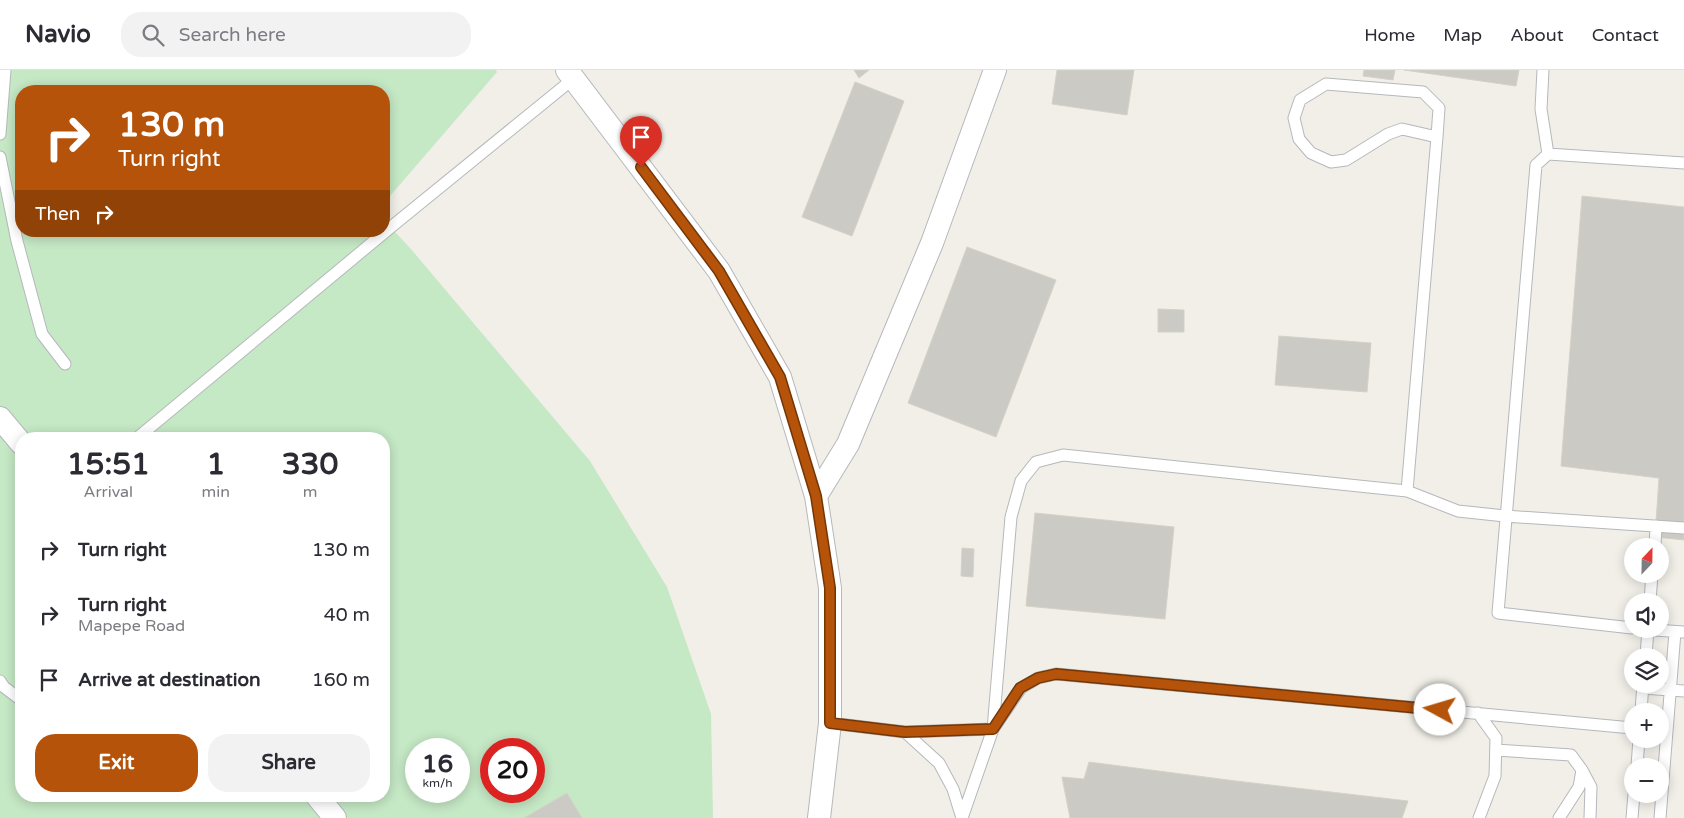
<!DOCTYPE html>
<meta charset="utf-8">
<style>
:root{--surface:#fff;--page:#f2f2f3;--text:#2b2b33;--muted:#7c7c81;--line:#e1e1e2;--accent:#b45309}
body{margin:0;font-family:"Varela Round",sans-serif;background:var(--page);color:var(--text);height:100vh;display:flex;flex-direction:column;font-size:19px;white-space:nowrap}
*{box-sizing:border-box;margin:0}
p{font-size:16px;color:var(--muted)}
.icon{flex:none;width:28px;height:28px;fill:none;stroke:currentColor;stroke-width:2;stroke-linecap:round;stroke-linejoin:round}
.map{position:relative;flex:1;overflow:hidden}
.side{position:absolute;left:15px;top:362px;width:375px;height:370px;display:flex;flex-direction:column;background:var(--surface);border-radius:20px;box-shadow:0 2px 12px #0003}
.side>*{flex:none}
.banner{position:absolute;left:15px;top:15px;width:375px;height:152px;border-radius:20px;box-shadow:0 2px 12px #0003;background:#b45309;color:#fff;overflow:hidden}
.needle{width:32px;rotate:22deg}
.tools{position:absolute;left:1624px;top:468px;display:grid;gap:10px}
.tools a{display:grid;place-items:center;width:45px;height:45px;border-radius:50%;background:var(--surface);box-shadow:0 2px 12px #0003;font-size:25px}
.speed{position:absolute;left:405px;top:668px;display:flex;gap:10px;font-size:25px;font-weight:700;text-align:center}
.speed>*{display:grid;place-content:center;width:65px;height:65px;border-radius:50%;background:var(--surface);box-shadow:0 2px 12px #0003;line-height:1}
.speed small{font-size:12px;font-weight:400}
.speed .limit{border:8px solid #d22;background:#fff;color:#111}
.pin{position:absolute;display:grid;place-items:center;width:42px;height:42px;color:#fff;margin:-51px -21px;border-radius:50% 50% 50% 0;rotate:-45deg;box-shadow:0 0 5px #0007}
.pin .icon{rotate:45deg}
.me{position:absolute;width:55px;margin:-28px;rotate:276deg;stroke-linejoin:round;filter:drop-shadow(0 0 4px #0008)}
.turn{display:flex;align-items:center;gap:18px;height:105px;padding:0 20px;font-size:22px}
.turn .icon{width:65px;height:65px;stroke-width:2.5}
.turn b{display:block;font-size:35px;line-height:42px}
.then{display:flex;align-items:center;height:48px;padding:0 20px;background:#0003;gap:10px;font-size:19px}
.eta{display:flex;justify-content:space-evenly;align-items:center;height:85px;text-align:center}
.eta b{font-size:30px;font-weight:700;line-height:35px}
.primary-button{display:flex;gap:10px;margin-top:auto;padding:10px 20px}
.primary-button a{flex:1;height:58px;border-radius:20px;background:var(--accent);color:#fff;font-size:20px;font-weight:700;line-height:58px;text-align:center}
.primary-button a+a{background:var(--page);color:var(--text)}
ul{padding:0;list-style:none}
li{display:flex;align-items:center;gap:15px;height:65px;padding:0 20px}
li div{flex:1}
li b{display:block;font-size:19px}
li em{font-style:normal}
header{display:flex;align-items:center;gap:30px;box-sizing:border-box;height:70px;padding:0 25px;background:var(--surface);border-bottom:1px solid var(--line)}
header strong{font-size:24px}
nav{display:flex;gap:28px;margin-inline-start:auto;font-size:18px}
.search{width:350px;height:45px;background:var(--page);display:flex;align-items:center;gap:12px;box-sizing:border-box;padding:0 18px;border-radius:20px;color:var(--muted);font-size:19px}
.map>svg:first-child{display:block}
.green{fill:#c5e8c5;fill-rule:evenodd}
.building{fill:#cccac5;stroke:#d6d1c6}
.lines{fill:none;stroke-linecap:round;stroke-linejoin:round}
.service-casing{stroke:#b5b8bc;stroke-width:13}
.minor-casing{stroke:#b5b8bc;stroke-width:24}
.service{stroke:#fff;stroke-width:11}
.minor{stroke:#fff;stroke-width:22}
.route-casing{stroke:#753606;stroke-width:12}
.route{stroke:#b45309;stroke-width:9}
</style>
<header>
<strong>Navio</strong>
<div class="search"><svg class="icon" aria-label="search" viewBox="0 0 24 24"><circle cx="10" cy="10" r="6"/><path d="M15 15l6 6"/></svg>Search here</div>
<nav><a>Home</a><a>Map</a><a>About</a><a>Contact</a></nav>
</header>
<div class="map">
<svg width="1684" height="748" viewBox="0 0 1684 748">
<rect width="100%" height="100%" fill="#f1efe8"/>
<path class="green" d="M 0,0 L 496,0 L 497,2 L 384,133 L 384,21 L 21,21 L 21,161 L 384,161 L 384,150 L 410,178 L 590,391 L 667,517 L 711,644 L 713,748 L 0,748 ZM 21,369 L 384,369 L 384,726 L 21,726 ZM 416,679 L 459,679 L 459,721 L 416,721 ZM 491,679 L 534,679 L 534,721 L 491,721 Z"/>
<path class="building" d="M 854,0 L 869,0 L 859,8 Z
M 1057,0 L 1134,0 L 1127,45 L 1052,34 Z
M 1364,0 L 1395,0 L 1393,10 L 1363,6 Z
M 1404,0 L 1519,0 L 1516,16 Z
M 855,12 L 904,31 L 852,166 L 802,147 Z
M 1582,126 L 1684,137 L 1684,470 L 1655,467 L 1659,408 L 1561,396 Z
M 967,177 L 1056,210 L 996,367 L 908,333 Z
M 1158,239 L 1184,240 L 1184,262 L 1158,262 Z
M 1279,266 L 1371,273 L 1367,322 L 1275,315 Z
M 1035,443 L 1174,457 L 1165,549 L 1026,536 Z
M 962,478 L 974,479 L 973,507 L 961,506 Z
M 1089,692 L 1236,711 L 1408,731 L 1402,748 L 1070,748 L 1062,707 L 1084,709 Z
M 567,723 L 582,748 L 524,748 Z"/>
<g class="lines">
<defs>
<path id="service" d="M 1543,0 L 1541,39 L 1548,84
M 0,64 L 5,0
M 0,87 L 17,171 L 42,264 L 65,294
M 136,369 L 391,157 L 573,9
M 1407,421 L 1437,67 L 1402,59 L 1388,64 L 1346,90 L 1331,92 L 1311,83 L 1299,69 L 1294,48 L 1300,30 L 1326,14 L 1423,22 L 1439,38 L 1437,67
M 1655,476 L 1656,456
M 1650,531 L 1652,504
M 1632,558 L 1498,543 L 1536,95 L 1548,84 L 1684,93
M 1640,559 L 1684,562
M 1646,586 L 1648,559
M 0,611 L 4,617 L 21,630
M 1643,618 L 1684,621
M 1641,641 L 1643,614
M 1478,643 L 1496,668 L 1495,706 L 1479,748
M 830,653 L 905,662 L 993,659 L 1021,618 L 1038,608 L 1056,604 L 1632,658
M 905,662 L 939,693 L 953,719 L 962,748
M 1496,680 L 1571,685 L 1582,700 L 1579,717 L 1559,748
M 1637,696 L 1639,669
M 1582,700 L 1591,717 L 1590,748
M 962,748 L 993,659 L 1011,447 L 1021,411 L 1036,392 L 1063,385 L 1407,421 L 1458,441 L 1505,446 L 1684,458
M 1632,748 L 1634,724
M 1660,748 L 1675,562"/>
<path id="minor" d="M 567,0 L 719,201 L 780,307 L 816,426 L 830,518 L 830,653 L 819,748
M 0,348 L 21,373
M 816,426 L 848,374 L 932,173 L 995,0
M 317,726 L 335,748"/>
</defs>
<use href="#service" class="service-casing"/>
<use href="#minor" class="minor-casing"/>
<use href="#service" class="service"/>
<use href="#minor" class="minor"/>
</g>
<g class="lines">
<defs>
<path id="route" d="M 641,97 L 719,201 L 780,307 L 816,426 L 830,518 L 830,653 L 905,662 L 993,659 L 1020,618 L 1038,608 L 1056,604 L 1440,640"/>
</defs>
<use href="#route" class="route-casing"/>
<use href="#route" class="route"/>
</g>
</svg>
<div class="tools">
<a><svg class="needle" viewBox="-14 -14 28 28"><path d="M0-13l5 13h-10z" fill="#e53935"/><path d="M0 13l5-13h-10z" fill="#7c7c81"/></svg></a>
<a><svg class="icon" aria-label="sound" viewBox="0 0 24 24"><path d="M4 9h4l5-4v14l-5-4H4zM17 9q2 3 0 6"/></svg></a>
<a><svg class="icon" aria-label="layers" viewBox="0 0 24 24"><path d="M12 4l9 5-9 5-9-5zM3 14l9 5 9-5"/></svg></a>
<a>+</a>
<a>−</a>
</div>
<div class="speed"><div>16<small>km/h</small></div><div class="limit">20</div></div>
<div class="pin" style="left:641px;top:97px;background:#d93025"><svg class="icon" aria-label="arrive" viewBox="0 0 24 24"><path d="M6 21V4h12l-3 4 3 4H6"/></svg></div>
<svg class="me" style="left:1440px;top:640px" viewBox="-20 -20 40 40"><circle r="19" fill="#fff"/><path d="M0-13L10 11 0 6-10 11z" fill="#b45309"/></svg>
<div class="banner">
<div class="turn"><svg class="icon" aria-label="right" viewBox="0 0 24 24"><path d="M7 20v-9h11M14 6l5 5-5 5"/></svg><div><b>130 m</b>Turn right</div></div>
<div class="then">Then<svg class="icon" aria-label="right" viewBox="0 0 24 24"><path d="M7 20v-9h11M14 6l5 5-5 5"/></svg></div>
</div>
<section class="side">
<div class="eta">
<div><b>15:51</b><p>Arrival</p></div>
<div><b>1</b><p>min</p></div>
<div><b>330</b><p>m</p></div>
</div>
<ul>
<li><svg class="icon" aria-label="right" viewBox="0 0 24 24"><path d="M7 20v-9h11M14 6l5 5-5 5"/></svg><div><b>Turn right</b></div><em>130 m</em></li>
<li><svg class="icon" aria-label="right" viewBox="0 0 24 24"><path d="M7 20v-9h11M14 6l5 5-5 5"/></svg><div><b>Turn right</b><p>Mapepe Road</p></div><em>40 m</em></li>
<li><svg class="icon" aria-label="arrive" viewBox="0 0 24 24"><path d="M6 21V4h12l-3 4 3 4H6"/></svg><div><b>Arrive at destination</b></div><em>160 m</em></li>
</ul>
<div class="primary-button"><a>Exit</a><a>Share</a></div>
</section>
</div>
